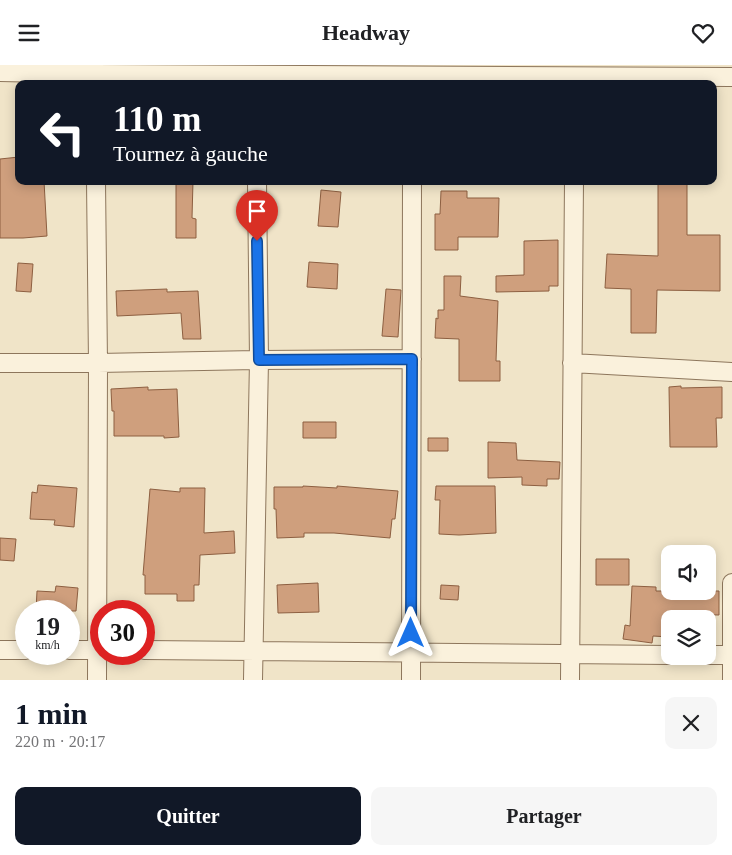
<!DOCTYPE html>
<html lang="fr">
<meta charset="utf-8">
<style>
:root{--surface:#fff;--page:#f6f6f6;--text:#202124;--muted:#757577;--accent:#111827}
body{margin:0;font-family:Georgia,serif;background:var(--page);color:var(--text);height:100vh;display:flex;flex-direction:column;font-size:19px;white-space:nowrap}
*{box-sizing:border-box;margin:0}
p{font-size:16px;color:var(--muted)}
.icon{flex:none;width:28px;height:28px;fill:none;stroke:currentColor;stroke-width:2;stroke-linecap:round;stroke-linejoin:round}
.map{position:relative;height:615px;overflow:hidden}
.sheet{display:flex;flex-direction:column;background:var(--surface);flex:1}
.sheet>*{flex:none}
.banner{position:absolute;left:15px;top:15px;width:702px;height:105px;border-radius:10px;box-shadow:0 2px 12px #0003;background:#111827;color:#fff;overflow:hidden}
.controls{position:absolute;left:661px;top:480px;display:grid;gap:10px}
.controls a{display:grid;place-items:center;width:55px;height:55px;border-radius:10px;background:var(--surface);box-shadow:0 2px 12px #0003;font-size:25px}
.speed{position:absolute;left:15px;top:535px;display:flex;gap:10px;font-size:25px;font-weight:700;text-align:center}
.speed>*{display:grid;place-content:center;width:65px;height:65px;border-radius:50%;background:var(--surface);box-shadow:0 2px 12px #0003;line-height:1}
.speed small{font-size:12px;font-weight:400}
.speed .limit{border:8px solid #d22;background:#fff;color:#111}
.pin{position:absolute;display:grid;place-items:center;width:42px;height:42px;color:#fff;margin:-51px -21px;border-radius:50% 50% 50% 0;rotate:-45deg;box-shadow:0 0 5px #0007}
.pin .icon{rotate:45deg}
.me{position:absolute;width:55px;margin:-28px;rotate:0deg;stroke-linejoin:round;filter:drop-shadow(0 0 4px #0008)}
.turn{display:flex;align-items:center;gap:18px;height:105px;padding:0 15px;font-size:22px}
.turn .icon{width:65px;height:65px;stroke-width:2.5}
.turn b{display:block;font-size:35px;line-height:42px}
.round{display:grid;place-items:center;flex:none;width:52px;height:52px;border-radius:10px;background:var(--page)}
.overview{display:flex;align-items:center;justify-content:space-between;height:85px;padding:0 15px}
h1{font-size:30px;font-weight:600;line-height:38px;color:var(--accent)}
.cta{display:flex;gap:10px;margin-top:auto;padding:10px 15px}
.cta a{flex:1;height:58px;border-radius:10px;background:var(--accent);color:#fff;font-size:20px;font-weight:600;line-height:58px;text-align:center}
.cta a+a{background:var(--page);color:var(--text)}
header{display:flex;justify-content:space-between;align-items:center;height:65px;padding:0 15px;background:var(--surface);font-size:22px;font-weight:600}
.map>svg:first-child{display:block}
.building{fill:#cf9f7d;stroke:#8d5f41}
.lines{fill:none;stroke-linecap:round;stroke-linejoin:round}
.minor-casing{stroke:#8d765c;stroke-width:20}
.minor{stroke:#faf1dc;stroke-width:18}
.route-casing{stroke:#114b97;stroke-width:12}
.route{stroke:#1a73e8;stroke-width:9}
</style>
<header><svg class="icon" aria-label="menu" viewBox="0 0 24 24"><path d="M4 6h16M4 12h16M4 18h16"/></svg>Headway<svg class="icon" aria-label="heart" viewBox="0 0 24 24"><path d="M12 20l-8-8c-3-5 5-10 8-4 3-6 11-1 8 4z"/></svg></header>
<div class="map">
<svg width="732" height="615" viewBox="0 0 732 615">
<rect width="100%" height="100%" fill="#f0e4c8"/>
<path class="building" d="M 19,92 L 19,116 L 44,116 L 47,171 L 23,173 L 0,173 L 0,94 Z
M 176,116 L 193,116 L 192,153 L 196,154 L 196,173 L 176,173 Z
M 658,116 L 687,116 L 687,170 L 720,170 L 720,226 L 657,225 L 656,268 L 631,268 L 631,224 L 605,223 L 607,189 L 658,191 Z
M 321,125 L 341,127 L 338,162 L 318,161 Z
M 441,126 L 467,126 L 467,133 L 499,133 L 498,172 L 458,172 L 458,185 L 435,185 L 435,149 L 440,149 Z
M 558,175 L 558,221 L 549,221 L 549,226 L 496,227 L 496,211 L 524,210 L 524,176 Z
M 309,197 L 338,199 L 337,224 L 307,222 Z
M 18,198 L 33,199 L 31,227 L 16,226 Z
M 444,211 L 461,211 L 460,231 L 498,236 L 496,296 L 500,296 L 500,316 L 459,316 L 459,274 L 435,273 L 436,253 L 438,254 L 438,245 L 444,245 Z
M 167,224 L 167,227 L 198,226 L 201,274 L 183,274 L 181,248 L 117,251 L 116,226 Z
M 386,224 L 401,225 L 398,272 L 382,271 Z
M 681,321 L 681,323 L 722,322 L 722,353 L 716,353 L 717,382 L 670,382 L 669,322 Z
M 148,322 L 148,325 L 177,324 L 179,372 L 164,373 L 164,371 L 114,371 L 114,346 L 112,346 L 111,324 Z
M 303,357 L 336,357 L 336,373 L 303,373 Z
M 428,373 L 448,373 L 448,386 L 428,386 Z
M 488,377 L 516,378 L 517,395 L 560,397 L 559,414 L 547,414 L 547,421 L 522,420 L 522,412 L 488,413 Z
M 38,420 L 77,423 L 74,462 L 54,460 L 55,455 L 30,454 L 32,427 L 37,428 Z
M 303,421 L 337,423 L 337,421 L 398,426 L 395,454 L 392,454 L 390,473 L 334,468 L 304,468 L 304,472 L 277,473 L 276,444 L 274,444 L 274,422 L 303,422 Z
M 436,421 L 495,421 L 496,468 L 459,470 L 439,469 L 440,435 L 435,435 Z
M 180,423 L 205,423 L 204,468 L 234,466 L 235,488 L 200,490 L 199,520 L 194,520 L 194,536 L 177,536 L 177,529 L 145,529 L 145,510 L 143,510 L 150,424 L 180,427 Z
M 0,473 L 16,474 L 14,496 L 0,495 Z
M 596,494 L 629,494 L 629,520 L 596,520 Z
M 318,518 L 319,547 L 278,548 L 277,520 Z
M 441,520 L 459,521 L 458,535 L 440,534 Z
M 56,521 L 78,523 L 76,546 L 36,546 L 37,526 L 55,527 Z
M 632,521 L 656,522 L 656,526 L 719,526 L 719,550 L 670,549 L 670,572 L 653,571 L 652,578 L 623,574 L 625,560 L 630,561 Z"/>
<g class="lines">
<defs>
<path id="minor" d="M 0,7 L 95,9 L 732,12
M 96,116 L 98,298 L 97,615
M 0,298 L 98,298 L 259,295 L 412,294
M 572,298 L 732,307
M 0,585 L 26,585
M 69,585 L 101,585
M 144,585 L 670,590
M 708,590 L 732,590
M 253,615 L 259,295 L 257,116
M 411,615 L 412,116
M 570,615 L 574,116
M 732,615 L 732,518"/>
</defs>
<use href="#minor" class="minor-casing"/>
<use href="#minor" class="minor"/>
</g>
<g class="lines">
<defs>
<path id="route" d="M 257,176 L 259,295 L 412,294 L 411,568"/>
</defs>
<use href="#route" class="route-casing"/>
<use href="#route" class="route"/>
</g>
</svg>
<div class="controls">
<a><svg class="icon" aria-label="sound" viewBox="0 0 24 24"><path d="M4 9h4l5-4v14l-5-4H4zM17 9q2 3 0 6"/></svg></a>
<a><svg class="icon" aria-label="layers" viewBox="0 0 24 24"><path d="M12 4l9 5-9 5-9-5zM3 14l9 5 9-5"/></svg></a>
</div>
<div class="speed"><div>19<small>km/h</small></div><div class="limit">30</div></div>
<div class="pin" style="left:257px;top:176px;background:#d93025"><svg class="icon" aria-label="arrive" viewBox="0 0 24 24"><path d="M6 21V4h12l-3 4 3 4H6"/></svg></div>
<svg class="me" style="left:411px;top:568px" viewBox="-20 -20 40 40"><path d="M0-17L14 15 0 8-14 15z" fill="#1a73e8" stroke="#fff" stroke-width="4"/></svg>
<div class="banner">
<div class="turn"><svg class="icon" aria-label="left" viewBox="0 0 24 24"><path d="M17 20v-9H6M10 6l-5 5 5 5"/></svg><div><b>110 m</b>Tournez à gauche</div></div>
</div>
</div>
<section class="sheet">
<div class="overview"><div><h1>1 min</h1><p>220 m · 20:17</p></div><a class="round"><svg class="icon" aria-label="close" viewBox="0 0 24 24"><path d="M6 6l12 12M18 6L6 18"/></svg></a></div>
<div class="cta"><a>Quitter</a><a>Partager</a></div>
</section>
